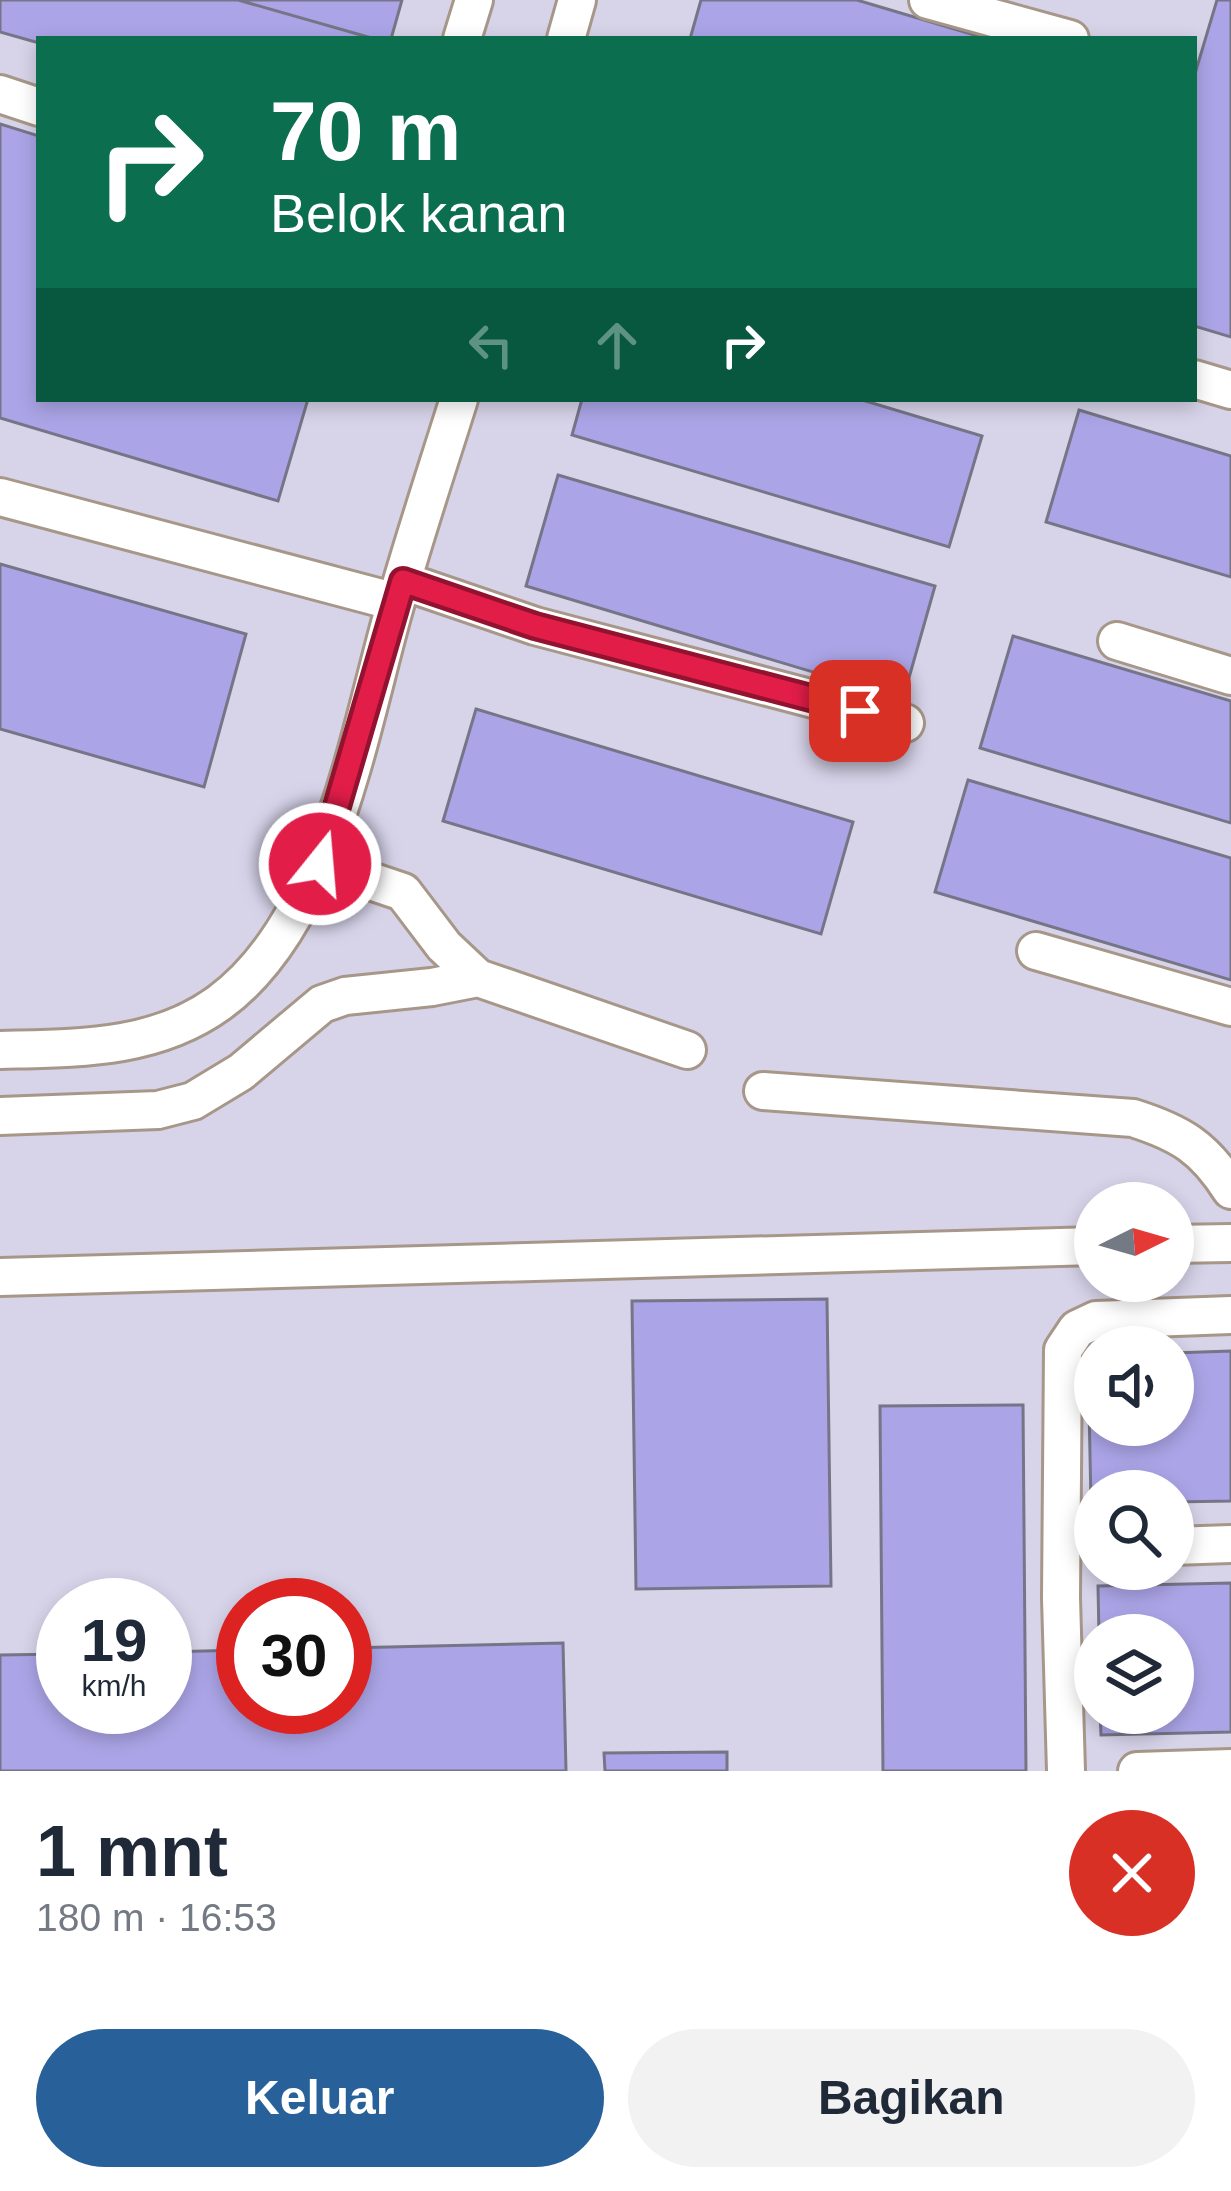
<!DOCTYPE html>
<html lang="id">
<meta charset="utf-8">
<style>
:root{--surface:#fff;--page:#f2f2f3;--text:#1f2937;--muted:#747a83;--accent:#286199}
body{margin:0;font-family:Arial,sans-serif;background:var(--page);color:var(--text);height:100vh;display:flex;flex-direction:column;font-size:45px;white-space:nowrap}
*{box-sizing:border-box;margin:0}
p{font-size:39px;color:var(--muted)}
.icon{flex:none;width:66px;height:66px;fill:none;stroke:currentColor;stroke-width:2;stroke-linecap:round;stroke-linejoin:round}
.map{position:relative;height:1771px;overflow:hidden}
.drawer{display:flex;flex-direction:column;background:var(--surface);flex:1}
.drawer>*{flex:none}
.top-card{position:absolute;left:36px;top:36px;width:1161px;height:366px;border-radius:0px;box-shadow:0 6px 18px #0003;background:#0b6e4f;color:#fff;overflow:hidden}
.needle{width:78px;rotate:85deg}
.tools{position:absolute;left:1074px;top:1182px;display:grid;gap:24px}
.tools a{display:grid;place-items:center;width:120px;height:120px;border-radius:50%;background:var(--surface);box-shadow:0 6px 18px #0003;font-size:60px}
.speed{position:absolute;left:36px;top:1578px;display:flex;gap:24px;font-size:60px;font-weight:700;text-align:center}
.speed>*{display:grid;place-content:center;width:156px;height:156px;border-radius:50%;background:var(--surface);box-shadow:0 6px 18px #0003;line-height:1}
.speed small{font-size:30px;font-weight:400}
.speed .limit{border:18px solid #d22;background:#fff;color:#111}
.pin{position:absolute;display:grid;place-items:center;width:102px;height:102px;color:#fff;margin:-51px;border-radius:24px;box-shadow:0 6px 18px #0006}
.me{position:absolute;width:132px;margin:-66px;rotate:17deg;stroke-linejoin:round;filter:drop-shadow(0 0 9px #0008)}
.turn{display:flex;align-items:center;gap:42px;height:252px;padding:0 36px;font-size:54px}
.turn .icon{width:156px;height:156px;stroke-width:2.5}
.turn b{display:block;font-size:84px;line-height:102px}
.lanes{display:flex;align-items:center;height:114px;padding:0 36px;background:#0003;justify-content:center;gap:60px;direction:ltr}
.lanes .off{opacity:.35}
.round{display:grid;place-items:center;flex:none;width:126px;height:126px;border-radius:63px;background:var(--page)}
.summary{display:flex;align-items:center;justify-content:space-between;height:204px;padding:0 36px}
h1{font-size:72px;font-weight:700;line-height:90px}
.action{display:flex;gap:24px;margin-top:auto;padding:24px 36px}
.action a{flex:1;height:138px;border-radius:72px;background:var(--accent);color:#fff;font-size:48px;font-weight:700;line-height:138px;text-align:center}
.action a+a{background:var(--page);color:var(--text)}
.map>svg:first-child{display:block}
.industrial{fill:#d7d3e9;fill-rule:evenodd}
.building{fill:#aba5e7;stroke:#767587;stroke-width:3}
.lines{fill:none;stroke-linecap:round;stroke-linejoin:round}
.minor-casing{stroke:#a79789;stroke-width:42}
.minor{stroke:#fff;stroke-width:36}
.route-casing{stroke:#92132f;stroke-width:30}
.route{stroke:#e11d48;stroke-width:21}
</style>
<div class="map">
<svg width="1231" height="1771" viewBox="0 0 1231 1771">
<rect width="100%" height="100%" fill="#eedccd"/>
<path class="industrial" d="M 0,0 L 1231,0 L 1231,1771 L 0,1771 ZM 39,39 L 1194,39 L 1194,399 L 39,399 ZM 1095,1203 L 1173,1203 L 1173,1281 L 1095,1281 ZM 1095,1347 L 1173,1347 L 1173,1425 L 1095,1425 ZM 1095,1491 L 1173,1491 L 1173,1569 L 1095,1569 ZM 63,1605 L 165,1605 L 165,1707 L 63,1707 ZM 243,1605 L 345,1605 L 345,1707 L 243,1707 ZM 1095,1635 L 1173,1635 L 1173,1713 L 1095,1713 Z"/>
<path class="building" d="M 0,0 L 238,0 L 375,39 L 39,39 L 39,43 L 0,32 Z
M 238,0 L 402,0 L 391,39 L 375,39 Z
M 701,0 L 857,0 L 988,39 L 690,39 Z
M 1217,0 L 1231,0 L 1231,337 L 1194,326 L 1194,77 Z
M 0,124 L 39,136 L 39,399 L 308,399 L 278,501 L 0,418 Z
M 582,399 L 859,399 L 982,436 L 949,547 L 572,435 Z
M 1079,410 L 1231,456 L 1231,577 L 1046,522 Z
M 558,475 L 935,586 L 903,699 L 526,586 Z
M 0,564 L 246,634 L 204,787 L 0,729 Z
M 1013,636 L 1231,701 L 1231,823 L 980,748 Z
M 476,709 L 853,822 L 821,934 L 443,821 Z
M 968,780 L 1231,858 L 1231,980 L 935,892 Z
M 827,1299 L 831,1586 L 636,1589 L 632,1301 Z
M 1231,1351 L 1231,1501 L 1173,1502 L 1173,1491 L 1095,1491 L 1095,1504 L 1091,1504 L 1088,1355 L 1095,1354 L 1095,1425 L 1173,1425 L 1173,1353 Z
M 1023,1405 L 1026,1771 L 883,1771 L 880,1406 Z
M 1231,1583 L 1231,1732 L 1101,1735 L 1100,1713 L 1173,1713 L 1173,1635 L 1099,1635 L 1098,1586 Z
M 563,1643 L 566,1771 L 0,1771 L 0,1655 L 63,1654 L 63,1707 L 165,1707 L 165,1652 L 243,1650 L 243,1707 L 345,1707 L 345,1648 Z
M 727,1752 L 727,1771 L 605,1771 L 604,1753 Z"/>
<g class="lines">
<defs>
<path id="minor" d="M 928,0 L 1070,39
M 462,39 L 474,0
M 566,39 L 577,0
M 0,94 L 39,107
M 1194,379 L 1231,390
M 0,497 L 396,602
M 403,581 L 535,626 L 905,723
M 1117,641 L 1231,676
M 320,864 L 403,892 L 444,946 L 478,978 L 687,1050
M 1036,951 L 1231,1007
M 0,1050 C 77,1048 154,1050 219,1003 C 329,923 359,732 394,609 C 414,538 437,469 459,399
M 763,1091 L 1133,1118 C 1180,1133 1204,1147 1231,1190
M 0,1116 L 158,1110 L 193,1101 L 241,1072 L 322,1004 L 345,996 L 432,987 L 478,978
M 1173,1244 L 1231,1243
M 0,1277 L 1095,1246
M 1173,1546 L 1231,1544
M 1066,1771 L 1061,1598 L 1063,1350 L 1077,1329 L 1096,1320 L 1231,1315
M 1137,1771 L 1231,1768"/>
</defs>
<use href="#minor" class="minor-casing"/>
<use href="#minor" class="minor"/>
</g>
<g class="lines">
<defs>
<path id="route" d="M 320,864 L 403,581 L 535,626 L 860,711"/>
</defs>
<use href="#route" class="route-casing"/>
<use href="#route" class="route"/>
</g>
</svg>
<div class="tools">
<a><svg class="needle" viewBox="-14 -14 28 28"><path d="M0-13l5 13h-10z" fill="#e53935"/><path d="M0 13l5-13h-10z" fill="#747a83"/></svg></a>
<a><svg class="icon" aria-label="sound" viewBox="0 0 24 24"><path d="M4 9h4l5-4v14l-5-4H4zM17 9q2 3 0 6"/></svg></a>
<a><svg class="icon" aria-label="search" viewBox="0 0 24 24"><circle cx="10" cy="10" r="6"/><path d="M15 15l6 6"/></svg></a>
<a><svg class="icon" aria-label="layers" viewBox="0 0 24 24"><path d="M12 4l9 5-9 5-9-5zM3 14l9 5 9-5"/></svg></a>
</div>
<div class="speed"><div>19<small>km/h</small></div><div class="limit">30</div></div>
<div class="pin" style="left:860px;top:711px;background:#d93025"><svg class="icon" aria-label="arrive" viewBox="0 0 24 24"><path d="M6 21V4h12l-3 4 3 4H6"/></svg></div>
<svg class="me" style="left:320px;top:864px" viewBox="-20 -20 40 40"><circle r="17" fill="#e11d48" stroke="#fff" stroke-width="3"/><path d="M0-11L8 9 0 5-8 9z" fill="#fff"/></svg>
<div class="top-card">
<div class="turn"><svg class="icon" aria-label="right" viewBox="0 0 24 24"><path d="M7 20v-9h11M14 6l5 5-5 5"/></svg><div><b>70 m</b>Belok kanan</div></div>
<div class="lanes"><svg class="icon off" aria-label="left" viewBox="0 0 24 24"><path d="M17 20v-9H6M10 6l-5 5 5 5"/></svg><svg class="icon off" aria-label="ahead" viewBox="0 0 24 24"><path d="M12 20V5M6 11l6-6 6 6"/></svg><svg class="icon" aria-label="right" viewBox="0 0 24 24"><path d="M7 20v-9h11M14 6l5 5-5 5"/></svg></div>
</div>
</div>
<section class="drawer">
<div class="summary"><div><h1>1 mnt</h1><p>180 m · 16:53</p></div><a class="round" style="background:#d93025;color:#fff"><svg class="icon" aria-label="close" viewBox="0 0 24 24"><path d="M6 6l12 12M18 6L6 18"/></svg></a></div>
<div class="action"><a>Keluar</a><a>Bagikan</a></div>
</section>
